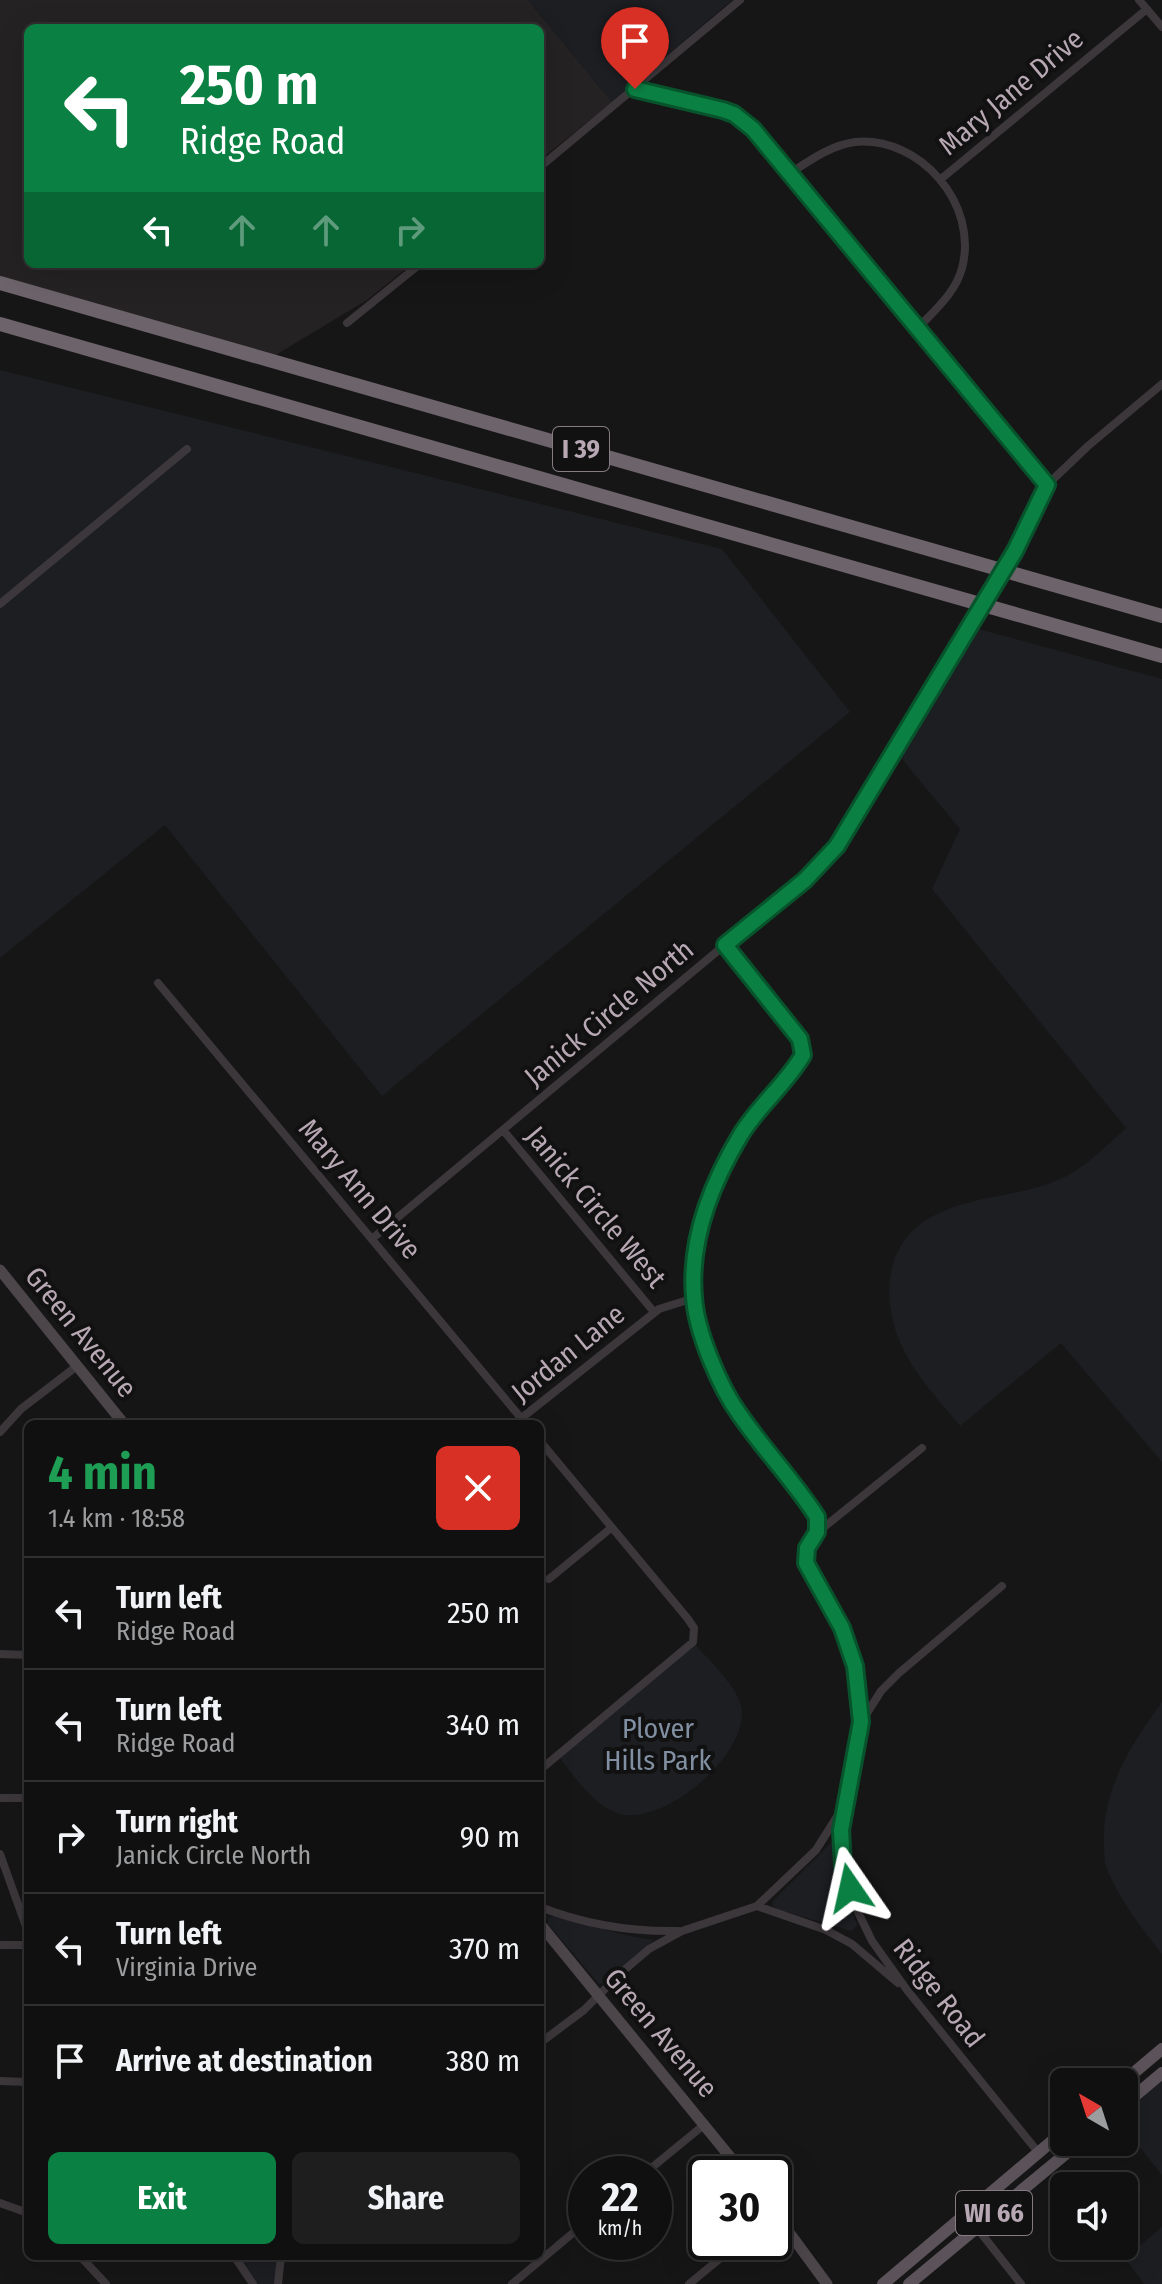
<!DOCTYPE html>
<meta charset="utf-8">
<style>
:root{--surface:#111010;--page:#1e1e1e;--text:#f1f3f6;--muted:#9c9d9f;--line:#303030;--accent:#0b8043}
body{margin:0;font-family:"Fira Sans Condensed",sans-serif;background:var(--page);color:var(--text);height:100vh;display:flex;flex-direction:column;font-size:30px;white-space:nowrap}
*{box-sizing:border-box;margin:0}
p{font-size:26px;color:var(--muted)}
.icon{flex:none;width:44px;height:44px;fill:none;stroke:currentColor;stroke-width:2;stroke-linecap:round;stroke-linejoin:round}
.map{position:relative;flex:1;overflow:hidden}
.panel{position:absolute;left:24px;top:1420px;width:520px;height:840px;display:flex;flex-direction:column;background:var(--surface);border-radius:12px;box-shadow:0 8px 32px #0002,0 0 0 2px var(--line)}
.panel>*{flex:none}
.guide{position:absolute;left:24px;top:24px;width:520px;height:244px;border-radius:12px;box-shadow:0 8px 32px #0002,0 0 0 2px var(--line);background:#0b8043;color:#fff;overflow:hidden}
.needle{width:52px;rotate:321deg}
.controls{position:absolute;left:1050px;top:2068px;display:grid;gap:16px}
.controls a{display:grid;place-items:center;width:88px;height:88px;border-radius:12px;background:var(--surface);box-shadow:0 8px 32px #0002,0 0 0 2px var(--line);font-size:40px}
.speed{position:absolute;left:568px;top:2156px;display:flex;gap:16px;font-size:40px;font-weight:700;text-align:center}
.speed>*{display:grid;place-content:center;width:104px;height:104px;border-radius:50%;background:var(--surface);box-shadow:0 8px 32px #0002,0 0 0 2px var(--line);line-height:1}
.speed small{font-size:20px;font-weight:400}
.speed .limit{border:4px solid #111;border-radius:12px;background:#fff;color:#111}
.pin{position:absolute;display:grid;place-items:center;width:68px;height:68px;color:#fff;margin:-82px -34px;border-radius:50% 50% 50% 0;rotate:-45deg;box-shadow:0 0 8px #0007}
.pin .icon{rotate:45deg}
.me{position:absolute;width:88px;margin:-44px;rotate:349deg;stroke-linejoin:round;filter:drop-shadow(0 0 6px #0008)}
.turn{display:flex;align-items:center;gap:28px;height:168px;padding:0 24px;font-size:36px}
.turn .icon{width:104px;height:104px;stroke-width:2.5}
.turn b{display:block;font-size:56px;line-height:68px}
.lanes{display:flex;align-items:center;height:76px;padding:0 24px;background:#0003;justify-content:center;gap:40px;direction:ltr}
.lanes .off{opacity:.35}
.round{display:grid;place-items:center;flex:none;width:84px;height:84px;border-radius:12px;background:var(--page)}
.overview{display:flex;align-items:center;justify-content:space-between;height:136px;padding:0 24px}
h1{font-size:48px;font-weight:700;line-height:60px;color:#1e9e55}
.primary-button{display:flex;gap:16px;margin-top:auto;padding:16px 24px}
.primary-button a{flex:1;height:92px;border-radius:12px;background:var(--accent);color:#fff;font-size:32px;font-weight:700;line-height:92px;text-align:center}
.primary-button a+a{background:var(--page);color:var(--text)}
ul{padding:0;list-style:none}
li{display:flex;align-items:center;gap:24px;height:112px;padding:0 24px;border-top:2px solid var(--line)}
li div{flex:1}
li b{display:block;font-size:30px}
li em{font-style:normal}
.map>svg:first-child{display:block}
.built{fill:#242223}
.green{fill:#1c1e22}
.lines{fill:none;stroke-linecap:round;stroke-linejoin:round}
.street{stroke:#3c373a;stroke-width:8}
.secondary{stroke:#4c454a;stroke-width:11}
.primary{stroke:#5b5359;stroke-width:12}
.highway{stroke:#6d636b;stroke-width:14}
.street-bridge{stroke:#3c373a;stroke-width:8}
.route-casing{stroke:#07532c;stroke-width:20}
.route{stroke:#0b8043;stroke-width:14}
.labels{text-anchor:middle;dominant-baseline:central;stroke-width:8;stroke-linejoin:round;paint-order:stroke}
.shield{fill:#121111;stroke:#867b83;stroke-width:2}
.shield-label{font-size:26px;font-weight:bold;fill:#b7a8b4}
.street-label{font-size:28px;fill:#b7a8b4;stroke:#121111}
.park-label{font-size:28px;fill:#808fa1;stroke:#121111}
</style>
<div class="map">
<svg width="1162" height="2284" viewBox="0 0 1162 2284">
<rect width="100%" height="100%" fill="#171616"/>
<path class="built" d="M 0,0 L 528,0 L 612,102 L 540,160 L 540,28 L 28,28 L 28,264 L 412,264 L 367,300 L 269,359 L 0,283 Z"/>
<path class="green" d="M 528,0 L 732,0 L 612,102 Z
M 0,370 L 722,549 L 850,712 L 382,1096 L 165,825 L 0,958 Z
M 979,629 L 1162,679 L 1162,1462 L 1061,1343 L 960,1426 C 941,1403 919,1379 905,1353 C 880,1304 881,1242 935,1215 C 973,1195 1019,1197 1058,1180 C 1084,1169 1105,1147 1126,1128 L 932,889 L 960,829 L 901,758 Z
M 693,1642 C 707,1658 737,1686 741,1706 C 752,1753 659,1832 615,1812 C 590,1802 574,1775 558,1756 Z
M 1162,1702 L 1162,1954 C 1143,1930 1116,1895 1106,1866 C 1104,1860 1105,1853 1104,1847 C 1101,1791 1130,1746 1162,1702 Z
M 835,1839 L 842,1885 L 857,1925 L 851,1931 L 777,1909 L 772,1905 L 774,1900 Z
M 553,1916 L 629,1936 L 654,1940 L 604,1983 L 599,1984 L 548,1924 L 548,1918 Z
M 1162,2073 L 1162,2175 L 1124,2127 L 1124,2105 Z
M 1162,2227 L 1162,2284 L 1144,2284 L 1125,2258 Z
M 234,2256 L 281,2256 L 278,2284 L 253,2284 Z"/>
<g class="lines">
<path class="street" d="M 1139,0 L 1162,27
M 635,89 L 723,110 L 734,114 L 753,129 L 1047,485
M 540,167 L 740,0
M 789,174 C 809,161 831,145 855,142 C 920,136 979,204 962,268 C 956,292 935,310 919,327
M 941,179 L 1147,9
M 347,323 L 420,264
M 1015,551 L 1047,485 L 1088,446 L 1162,384
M 0,604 L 187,449
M 725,945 L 800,1039 L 803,1055 C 787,1083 758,1106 740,1136 C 712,1183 690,1241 694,1297 C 696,1333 719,1386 740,1415 C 764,1450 794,1481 817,1517 L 817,1532 L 807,1548 L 806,1563 L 842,1628 L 855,1666 L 861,1722 L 841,1830 L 843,1866 L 857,1910 L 872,1941 L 907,1990 L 1038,2152
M 158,983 L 526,1424
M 503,1130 L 654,1312
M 373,1238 L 822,864 L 837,846 L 971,625
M 514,1424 L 659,1309 L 694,1298
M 0,1432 L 21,1409 L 77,1366
M 540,1441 L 688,1619 L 694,1628 L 693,1642 L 540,1770
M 818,1532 L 922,1448
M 549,1579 L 611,1528
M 0,1654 L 28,1655
M 862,1721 L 881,1691 L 899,1673 L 1002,1586
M 0,1798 L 28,1798
M 0,1854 L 28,1932
M 757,1906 L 826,1930 L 852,1944 L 898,1983
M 540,1907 C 584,1924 631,1932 678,1931
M 0,1945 L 28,1945
M 540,2043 L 584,2010 L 622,1972 L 649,1949 L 682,1931 L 757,1906 L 816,1850 L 845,1804
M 0,2081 L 28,2082
M 644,2174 L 705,2124
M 0,2203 L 28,2213
M 977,2228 L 1021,2284
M 80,2256 L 106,2284
M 234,2256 L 253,2284
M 278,2284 L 281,2256
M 512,2284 L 586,2222
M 689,2284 L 740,2242"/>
<path class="secondary" d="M 0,1270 L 124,1424
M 540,1924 L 744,2174
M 774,2212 L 827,2284"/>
<path class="primary" d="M 1123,2082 L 1162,2049
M 1124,2105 L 1162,2073
M 883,2284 L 1064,2131
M 909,2284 L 1080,2142"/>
<path class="highway" d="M 0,283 L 1162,616
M 0,324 L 1162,656"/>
<path class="street-bridge" d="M 971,625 L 1015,551"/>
</g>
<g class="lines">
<defs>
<path id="route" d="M 635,89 L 723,110 L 734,114 L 753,129 L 1047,485 L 1015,551 L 837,846 L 805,880 L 725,945 L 800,1039 L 803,1055 C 787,1083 758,1106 740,1136 C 712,1183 689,1241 694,1297 C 696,1331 720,1388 740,1415 C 764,1450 794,1481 817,1517 L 817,1532 L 807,1548 L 806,1563 L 842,1628 L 855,1666 L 861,1722 L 841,1830 L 843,1866 L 850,1888"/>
</defs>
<use href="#route" class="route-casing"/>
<use href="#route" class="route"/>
</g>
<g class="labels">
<g class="shield">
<rect x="553" y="427" width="56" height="44" rx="6"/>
<rect x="956" y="2191" width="76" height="44" rx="6"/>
</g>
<g class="shield-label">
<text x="581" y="449">I 39</text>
<text x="994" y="2213">WI 66</text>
</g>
<g class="street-label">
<text transform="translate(1011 92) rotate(-40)">Mary Jane Drive</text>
<text transform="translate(609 1013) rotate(-40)">Janick Circle North</text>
<text transform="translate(360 1189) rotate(50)">Mary Ann Drive</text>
<text transform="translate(596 1207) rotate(50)">Janick Circle West</text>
<text transform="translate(81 1332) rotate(51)">Green Avenue</text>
<text transform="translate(568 1353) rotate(-39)">Jordan Lane</text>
<text transform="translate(939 1993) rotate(52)">Ridge Road</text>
<text transform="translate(661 2033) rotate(50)">Green Avenue</text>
</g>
<g class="park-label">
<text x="658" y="1728">Plover<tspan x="658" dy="32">Hills Park</tspan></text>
</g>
</g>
</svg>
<div class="controls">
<a><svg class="needle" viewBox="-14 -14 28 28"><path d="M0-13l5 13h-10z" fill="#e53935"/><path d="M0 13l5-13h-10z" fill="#9c9d9f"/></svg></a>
<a><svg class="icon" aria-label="sound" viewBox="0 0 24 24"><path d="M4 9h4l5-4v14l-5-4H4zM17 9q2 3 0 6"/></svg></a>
</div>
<div class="speed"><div>22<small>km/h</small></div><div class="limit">30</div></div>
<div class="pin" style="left:635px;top:89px;background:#d93025"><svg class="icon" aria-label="arrive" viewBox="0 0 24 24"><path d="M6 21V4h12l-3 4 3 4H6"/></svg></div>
<svg class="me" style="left:850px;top:1888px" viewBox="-20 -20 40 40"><path d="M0-17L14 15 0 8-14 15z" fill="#0b8043" stroke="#fff" stroke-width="4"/></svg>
<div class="guide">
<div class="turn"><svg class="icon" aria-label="left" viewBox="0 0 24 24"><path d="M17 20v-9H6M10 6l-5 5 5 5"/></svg><div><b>250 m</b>Ridge Road</div></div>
<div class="lanes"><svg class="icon" aria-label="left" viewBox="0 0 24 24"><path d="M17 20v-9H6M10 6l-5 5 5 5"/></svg><svg class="icon off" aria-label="ahead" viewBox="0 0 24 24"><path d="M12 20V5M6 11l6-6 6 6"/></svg><svg class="icon off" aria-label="ahead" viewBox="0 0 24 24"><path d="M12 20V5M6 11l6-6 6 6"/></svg><svg class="icon off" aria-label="right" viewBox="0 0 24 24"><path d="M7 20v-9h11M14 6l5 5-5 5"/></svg></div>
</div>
<section class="panel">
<div class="overview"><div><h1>4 min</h1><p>1.4 km · 18:58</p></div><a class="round" style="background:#d93025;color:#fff"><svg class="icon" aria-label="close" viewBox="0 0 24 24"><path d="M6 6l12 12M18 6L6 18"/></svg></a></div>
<ul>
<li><svg class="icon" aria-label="left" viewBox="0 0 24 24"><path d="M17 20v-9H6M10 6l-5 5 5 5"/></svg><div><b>Turn left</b><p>Ridge Road</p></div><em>250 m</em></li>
<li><svg class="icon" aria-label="left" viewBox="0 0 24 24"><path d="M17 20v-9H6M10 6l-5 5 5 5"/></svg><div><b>Turn left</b><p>Ridge Road</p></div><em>340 m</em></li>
<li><svg class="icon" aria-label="right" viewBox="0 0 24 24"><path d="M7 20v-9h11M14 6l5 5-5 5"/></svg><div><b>Turn right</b><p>Janick Circle North</p></div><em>90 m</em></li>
<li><svg class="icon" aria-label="left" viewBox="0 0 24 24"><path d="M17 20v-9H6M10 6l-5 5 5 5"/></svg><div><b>Turn left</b><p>Virginia Drive</p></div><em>370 m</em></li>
<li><svg class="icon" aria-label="arrive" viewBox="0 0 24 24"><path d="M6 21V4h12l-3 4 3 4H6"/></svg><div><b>Arrive at destination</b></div><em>380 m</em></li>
</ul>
<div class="primary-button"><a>Exit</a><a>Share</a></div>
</section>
</div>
